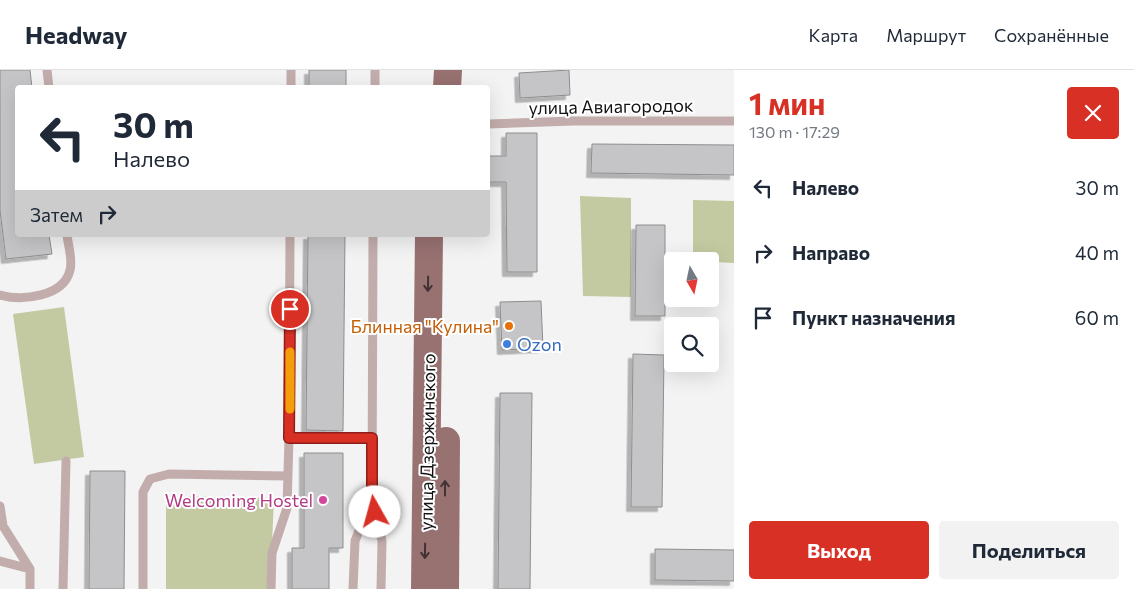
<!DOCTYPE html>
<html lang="ru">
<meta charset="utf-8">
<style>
:root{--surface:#fff;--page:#f2f2f3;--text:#1f2937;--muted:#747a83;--line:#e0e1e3;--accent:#d93025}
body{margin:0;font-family:Commissioner,sans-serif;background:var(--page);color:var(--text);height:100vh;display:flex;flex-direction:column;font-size:19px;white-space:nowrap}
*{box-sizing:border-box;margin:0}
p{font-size:16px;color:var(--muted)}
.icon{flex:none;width:28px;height:28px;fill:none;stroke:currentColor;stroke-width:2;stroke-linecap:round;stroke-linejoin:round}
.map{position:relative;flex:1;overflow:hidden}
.drawer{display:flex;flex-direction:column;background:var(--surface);width:400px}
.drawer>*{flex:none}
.top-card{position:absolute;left:15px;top:15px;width:475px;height:152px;border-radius:5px;box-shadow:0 5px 20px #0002;background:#fff;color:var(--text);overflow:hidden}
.needle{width:32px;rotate:171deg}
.controls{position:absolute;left:664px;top:182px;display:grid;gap:10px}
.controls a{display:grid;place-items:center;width:55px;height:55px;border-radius:5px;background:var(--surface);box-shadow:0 5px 20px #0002;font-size:25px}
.pin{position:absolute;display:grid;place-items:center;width:42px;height:42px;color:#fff;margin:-21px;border:2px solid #fff;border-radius:50%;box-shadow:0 1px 5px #0007}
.me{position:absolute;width:55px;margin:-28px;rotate:353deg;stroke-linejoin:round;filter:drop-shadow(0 0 4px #0008)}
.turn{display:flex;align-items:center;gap:18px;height:105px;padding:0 15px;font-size:22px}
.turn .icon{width:65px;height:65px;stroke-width:2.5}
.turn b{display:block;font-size:35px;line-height:42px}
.then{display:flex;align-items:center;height:48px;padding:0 15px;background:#0003;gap:10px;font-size:19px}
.round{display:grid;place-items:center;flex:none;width:52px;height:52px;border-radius:5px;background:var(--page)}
.overview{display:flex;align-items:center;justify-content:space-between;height:85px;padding:0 15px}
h1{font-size:30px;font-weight:700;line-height:38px;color:var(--accent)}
.cta{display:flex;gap:10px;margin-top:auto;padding:10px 15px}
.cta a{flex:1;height:58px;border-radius:5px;background:var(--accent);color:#fff;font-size:20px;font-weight:700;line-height:58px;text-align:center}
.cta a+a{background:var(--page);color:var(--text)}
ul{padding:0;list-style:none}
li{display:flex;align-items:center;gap:15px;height:65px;padding:0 15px}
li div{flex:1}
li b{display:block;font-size:19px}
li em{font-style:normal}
header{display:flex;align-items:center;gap:30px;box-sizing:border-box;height:70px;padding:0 25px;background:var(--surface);border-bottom:1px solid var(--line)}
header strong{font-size:24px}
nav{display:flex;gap:28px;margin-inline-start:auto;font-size:18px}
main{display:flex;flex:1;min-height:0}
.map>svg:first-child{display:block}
.green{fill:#c3caa1}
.building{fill:#c5c5c7;stroke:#8e8e8f;filter:url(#shadow)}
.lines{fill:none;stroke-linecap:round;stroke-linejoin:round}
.service{stroke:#c3adac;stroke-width:9}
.primary{stroke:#987171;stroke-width:28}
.oneway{stroke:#413334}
.route-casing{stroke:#8d1f18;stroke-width:12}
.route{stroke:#d93025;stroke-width:9}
.slow{stroke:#f59e0b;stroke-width:9}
.food-dot{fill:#e8710a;stroke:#fff;stroke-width:2}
.shop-dot{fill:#3f7fe0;stroke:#fff;stroke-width:2}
.hotel-dot{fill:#d1479c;stroke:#fff;stroke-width:2}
.labels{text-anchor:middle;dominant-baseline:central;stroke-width:4;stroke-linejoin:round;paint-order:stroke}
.street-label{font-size:18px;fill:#121213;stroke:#fff}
.food-label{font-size:18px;fill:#c56008;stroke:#fff;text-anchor:end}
.shop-label{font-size:18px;fill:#366cbe;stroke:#fff;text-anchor:start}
.hotel-label{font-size:18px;fill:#b23c85;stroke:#fff;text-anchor:end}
</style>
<header>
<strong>Headway</strong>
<nav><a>Карта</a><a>Маршрут</a><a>Сохранённые</a></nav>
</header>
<main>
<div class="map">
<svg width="734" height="519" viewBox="0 0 734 519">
<defs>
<filter id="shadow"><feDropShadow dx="-4.5" dy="4.5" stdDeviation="0" flood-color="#0004"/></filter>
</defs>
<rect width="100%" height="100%" fill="#f3f3f4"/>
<path class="green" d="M 580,126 L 631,128 L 631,227 L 583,226 Z
M 693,130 L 734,131 L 734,193 L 693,191 Z
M 64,237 L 84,387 L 34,394 L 13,244 Z
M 166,426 L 274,428 L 270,519 L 166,519 Z"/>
<path class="building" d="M 0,0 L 30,0 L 32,18 L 18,18 L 18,165 L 49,165 L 52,184 L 6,189 L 0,140 Z
M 309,0 L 346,0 L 346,18 L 309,18 Z
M 569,0 L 570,25 L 520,28 L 519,3 Z
M 506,63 L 537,63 L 537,202 L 507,202 L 506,112 L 488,112 L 488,86 L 506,86 Z
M 592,74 L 734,75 L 734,105 L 591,103 Z
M 636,155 L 665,155 L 665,246 L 635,246 Z
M 308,165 L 345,165 L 343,361 L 306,360 Z
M 541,231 L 543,278 L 502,280 L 500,232 Z
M 633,284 L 664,285 L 662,437 L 631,437 Z
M 500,323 L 532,323 L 530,519 L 498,519 Z
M 304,383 L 343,383 L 343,478 L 329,478 L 329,519 L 292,519 L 292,478 L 304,478 Z
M 90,401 L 125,401 L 124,519 L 89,519 Z
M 655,479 L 734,480 L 734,511 L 655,510 Z"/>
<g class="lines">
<path class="service" d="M 47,0 L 49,18
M 291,18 L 291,0
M 375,18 L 375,0
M 488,54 L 573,51 L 734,51
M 373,165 L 372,428 L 382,471 L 381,519
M 0,225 C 22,231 64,227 70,200 C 73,190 68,175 67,165
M 289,368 L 372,369
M 0,436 L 3,456 L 30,499
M 0,491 L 30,499 L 30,519
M 63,519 L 66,391
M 143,519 L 143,422 L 150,409 L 169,404 L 288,406
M 271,519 L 272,483 L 287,438 L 289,368 L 290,165
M 353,519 L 355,471 L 372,428"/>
<path class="primary" d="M 447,18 L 448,0
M 425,519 L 429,165
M 445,519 L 446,371"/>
</g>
<defs><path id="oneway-shaft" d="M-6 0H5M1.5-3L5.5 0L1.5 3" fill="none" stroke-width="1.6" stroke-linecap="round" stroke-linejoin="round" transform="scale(1.25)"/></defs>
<g class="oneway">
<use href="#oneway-shaft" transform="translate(428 214) rotate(91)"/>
<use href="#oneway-shaft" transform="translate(445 418) rotate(-90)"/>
<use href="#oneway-shaft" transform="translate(425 481) rotate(91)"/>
</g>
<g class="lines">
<defs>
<path id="route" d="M 290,239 L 289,368 L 372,368 L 372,428 L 375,442"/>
</defs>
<use href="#route" class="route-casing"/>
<use href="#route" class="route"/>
<path class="slow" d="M 290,339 L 290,282"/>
</g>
<circle class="food-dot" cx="509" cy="256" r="5"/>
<circle class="shop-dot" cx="507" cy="274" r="5"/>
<circle class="hotel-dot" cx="323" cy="430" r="5"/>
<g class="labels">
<g class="street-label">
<text transform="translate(611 36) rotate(-1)">улица Авиагородок</text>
<text transform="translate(427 372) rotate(-89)">улица Дзержинского</text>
</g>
<g class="food-label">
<text x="499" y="256">Блинная "Кулина"</text>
</g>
<g class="shop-label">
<text x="517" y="274">Ozon</text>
</g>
<g class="hotel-label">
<text x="313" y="430">Welcoming Hostel</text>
</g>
</g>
</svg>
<div class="controls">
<a><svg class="needle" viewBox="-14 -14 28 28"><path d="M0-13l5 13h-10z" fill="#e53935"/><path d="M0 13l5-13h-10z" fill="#747a83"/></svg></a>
<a><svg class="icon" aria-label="search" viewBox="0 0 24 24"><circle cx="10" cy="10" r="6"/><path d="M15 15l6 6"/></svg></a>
</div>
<div class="pin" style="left:290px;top:239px;background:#d93025"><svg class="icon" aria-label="arrive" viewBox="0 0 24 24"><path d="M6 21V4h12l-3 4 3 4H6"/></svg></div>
<svg class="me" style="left:375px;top:442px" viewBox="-20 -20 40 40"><circle r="19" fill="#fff"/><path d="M0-13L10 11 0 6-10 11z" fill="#d93025"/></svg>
<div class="top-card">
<div class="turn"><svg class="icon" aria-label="left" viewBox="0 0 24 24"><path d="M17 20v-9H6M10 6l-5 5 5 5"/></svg><div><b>30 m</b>Налево</div></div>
<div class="then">Затем<svg class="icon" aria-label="right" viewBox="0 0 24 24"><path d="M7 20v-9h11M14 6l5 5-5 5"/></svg></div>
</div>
</div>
<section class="drawer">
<div class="overview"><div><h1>1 мин</h1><p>130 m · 17:29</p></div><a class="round" style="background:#d93025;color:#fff"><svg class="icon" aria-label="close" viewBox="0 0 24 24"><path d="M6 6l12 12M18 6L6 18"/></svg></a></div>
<ul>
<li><svg class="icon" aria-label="left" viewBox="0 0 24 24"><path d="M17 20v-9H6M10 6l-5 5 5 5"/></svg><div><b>Налево</b></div><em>30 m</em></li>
<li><svg class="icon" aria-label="right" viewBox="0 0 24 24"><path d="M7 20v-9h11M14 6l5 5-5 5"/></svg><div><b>Направо</b></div><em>40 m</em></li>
<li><svg class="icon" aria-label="arrive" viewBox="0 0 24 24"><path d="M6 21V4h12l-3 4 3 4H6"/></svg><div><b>Пункт назначения</b></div><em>60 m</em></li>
</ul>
<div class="cta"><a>Выход</a><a>Поделиться</a></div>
</section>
</main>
